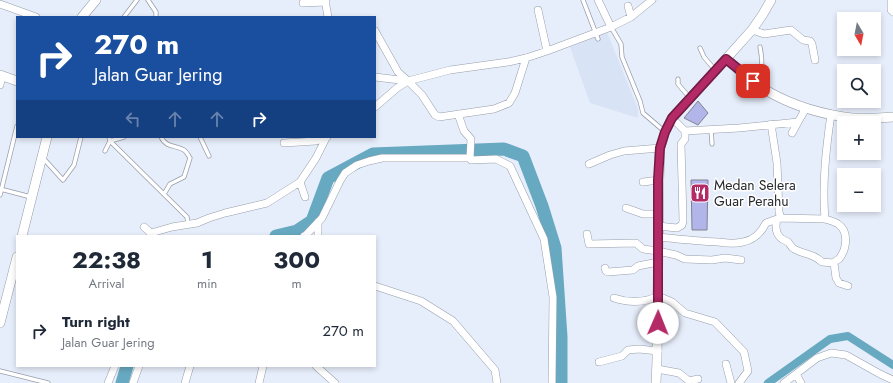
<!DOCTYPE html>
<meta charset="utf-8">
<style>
:root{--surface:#fff;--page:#f2f2f3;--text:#1f2937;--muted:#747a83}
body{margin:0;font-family:Jost,sans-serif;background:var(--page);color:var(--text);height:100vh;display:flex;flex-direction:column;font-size:15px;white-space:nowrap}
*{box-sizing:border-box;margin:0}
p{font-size:13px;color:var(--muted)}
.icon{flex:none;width:22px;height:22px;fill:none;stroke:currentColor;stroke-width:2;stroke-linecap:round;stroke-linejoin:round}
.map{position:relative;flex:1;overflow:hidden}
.sheet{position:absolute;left:16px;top:235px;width:360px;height:132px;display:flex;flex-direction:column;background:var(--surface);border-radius:0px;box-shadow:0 2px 6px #0003}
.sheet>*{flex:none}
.hud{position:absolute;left:16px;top:16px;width:360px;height:122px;border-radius:0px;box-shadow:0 2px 6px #0003;background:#1a4fa0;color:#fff;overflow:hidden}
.needle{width:26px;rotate:170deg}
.fabs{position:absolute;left:837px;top:12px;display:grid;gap:8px}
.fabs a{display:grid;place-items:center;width:44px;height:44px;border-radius:0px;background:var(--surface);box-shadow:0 2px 6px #0003;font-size:20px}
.pin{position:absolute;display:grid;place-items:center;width:34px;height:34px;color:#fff;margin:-17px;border-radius:8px;box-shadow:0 2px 6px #0006}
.me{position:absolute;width:44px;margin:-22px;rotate:1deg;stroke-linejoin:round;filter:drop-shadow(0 0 3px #0008)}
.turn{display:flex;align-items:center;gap:14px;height:84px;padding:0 12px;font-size:18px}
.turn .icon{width:52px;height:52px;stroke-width:2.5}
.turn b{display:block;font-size:28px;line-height:34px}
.lanes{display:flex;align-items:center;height:38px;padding:0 12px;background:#0003;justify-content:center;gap:20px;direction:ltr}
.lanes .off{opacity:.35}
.eta{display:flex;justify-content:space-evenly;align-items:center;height:68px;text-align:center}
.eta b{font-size:24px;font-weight:700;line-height:28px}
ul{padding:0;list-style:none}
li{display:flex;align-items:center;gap:12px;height:56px;padding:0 12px}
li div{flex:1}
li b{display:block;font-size:15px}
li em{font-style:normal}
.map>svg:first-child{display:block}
.built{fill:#d9e3f6}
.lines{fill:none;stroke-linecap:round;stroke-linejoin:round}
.canal{stroke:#67a9c1;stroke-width:8}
.river{stroke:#67a9c1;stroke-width:13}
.building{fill:#b2b5ea;stroke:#82838f}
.lane-casing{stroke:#979eaa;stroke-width:5}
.street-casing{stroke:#979eaa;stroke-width:8}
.secondary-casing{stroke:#979eaa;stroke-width:10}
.lane{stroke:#fff;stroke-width:3.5}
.street{stroke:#fff;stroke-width:7}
.secondary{stroke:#fff;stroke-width:9}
.route-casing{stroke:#751b43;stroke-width:10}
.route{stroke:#b42a67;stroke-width:7}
.labels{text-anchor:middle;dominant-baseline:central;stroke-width:3;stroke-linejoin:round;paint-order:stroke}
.poi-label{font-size:14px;fill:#26292e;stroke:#fff;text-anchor:start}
</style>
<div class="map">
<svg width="893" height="383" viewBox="0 0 893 383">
<rect width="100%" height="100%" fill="#e7eefb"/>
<path class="built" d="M 607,32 L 638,109 L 638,118 L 590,103 L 570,47 Z"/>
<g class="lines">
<path class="canal" d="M 768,383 L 830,339 L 848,336 L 893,365"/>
<path class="river" d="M 276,236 L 297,231 L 312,221 L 328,178 L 373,154 L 504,149 L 523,156 L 542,206 L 555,248 L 561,337 L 561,383
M 122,383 L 127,366"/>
</g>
<path class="building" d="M 698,101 L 708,113 L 698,125 L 684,118 Z
M 691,180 L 708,180 L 707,230 L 692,230 Z"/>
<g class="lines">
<defs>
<path id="lane" d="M 148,0 L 156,12 L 156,17
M 583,0 L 598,39
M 124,17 L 137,0
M 611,27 L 621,44 L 622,57 L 640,101 L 643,113 L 664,131
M 700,48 L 704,57 L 715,70
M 678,79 L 678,84 L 689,97
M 754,80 C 763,66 763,64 760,47
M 711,129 L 712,144
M 161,137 C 166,148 176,145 184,150 C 187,152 188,155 190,158 L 184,177 L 170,184 L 164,194
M 200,137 L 209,156
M 110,141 L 187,217 L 188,224
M 110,141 L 124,137
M 105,151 L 110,141 L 109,137
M 43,158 L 63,180 L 74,165 L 81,137
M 0,189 L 31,197
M 0,195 L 17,126
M 0,371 L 48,383"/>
<path id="street" d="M 325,0 L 328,17
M 598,0 L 611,27
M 891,0 L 891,10 L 893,12
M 303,3 L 326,2
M 0,4 L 36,17
M 628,6 L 631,17
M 538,10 L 547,51
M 752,30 L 764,34 L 791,30 L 803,40 L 810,41 L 812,44 L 815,60
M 375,31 L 398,72 L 408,81 L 422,95 L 435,115 L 439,117 L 494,109 L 509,103 L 515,93 L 526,58
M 375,77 L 408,81 L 450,70 L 508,62 L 526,58 L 547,51 L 611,27 L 631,17 L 652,0
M 0,85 L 2,76
M 375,107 L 397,88 L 408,81
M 771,124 L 777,163 L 779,212 L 781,218
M 685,131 L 739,128 L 798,122 L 806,108
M 792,133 L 798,122
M 284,143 L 316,141 L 327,137
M 470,158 L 471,160 L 496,159 L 510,166 L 544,239 L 553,297 L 552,383
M 589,164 L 610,155 L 624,151 L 660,148
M 300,182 L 305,197
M 643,182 L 659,180
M 626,208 L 643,214 L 658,214
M 825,219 L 781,218 L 777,219 C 775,227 775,234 782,239 C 784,240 786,241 788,242 C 790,244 791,247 794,249 C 805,255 813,253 822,262 L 834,263 C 835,261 837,260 839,259 C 847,249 849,231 838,224 C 834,221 829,220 825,219 C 822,184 826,149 831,114
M 658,226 L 677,228 L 682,225 L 683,221 L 681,144 L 685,139 L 685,131 L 672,118
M 144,227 L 151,233
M 587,234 L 589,244 L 636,243 L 643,249 L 658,251 L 676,255 L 685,259 L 712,260 L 725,258 L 741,260
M 150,236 L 151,233 L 172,227 L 197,223 L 209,218 L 225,213 L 267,203 L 300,182 L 316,158 L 326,138
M 304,236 L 306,235 L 322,218 L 340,181 L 345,173 L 357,165 L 369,161 L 382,158 L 470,158 L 471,139 L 464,131 L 458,114
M 318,236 L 318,222
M 658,237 C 678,239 697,241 718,242 C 725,243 735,244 743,242 C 754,240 761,233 766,223 L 777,219
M 834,263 L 836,278 L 839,283 L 848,286
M 605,268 L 606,271 L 608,272 L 633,270 L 638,266 L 658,262
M 375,286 L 421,301 L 453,321 L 495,370 L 497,383
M 614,298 C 629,303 644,303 658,296 L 672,302 L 685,313 L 715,322 L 744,352 L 748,371 L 739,383
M 599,362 L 622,356 L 628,350 L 639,349 L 658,351
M 726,364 L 731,383
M 316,366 L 335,383
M 657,369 L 679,373 L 689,381 L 698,379
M 796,374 L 801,383
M 108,383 L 115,366
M 133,383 L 139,366
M 185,383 L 190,366
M 259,383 L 263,366
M 784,383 L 817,358 L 831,353 L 846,355 L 880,374 L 893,380"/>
<path id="secondary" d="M 82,17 L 96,0
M 726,59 C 735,66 743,74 752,81 C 778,100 812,112 844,117 C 860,120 877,118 893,117
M 0,75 L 17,81
M 22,236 L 47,137
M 0,323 L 17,257
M 656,383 L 657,360 L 659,180 L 660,148 L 665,132 L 672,118 L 716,70 L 752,30 L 763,14 L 771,0"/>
</defs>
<use href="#lane" class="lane-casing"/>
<use href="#street" class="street-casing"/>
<use href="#secondary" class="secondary-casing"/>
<use href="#lane" class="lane"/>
<use href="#street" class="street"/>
<use href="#secondary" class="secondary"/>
</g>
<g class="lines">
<defs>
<path id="route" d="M 658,323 L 658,180 L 660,148 L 665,132 L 672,118 L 726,59 L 753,81"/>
</defs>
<use href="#route" class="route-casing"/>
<use href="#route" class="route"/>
</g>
<defs>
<symbol id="restaurant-square" viewBox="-11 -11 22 22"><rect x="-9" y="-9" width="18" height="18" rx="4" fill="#b42a67" stroke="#fff"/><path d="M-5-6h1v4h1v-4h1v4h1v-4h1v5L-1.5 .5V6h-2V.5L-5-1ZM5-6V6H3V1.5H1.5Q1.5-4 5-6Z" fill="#fff"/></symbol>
</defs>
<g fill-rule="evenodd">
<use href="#restaurant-square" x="689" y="182" width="22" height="22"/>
</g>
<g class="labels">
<g class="poi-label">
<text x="714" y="185">Medan Selera<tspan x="714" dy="16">Guar Perahu</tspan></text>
</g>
</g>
</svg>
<div class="fabs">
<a><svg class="needle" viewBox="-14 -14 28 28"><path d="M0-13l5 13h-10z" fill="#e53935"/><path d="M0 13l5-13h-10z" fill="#747a83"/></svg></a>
<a><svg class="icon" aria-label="search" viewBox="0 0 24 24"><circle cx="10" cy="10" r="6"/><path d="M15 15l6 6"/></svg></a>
<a>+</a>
<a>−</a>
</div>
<div class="pin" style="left:753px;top:81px;background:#d93025"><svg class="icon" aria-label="arrive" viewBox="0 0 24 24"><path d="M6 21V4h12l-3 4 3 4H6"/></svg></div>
<svg class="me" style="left:658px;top:323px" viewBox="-20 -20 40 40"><circle r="19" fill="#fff"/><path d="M0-13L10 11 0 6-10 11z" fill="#b42a67"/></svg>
<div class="hud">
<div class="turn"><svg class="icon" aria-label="right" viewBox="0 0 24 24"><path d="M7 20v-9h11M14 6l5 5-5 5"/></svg><div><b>270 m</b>Jalan Guar Jering</div></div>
<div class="lanes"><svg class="icon off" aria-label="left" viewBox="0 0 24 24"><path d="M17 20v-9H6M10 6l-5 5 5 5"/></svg><svg class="icon off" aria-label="ahead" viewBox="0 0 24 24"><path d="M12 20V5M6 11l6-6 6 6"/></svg><svg class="icon off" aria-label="ahead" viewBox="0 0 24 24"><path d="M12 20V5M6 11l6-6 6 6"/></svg><svg class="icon" aria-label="right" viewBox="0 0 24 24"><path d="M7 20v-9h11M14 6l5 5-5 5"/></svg></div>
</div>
<section class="sheet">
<div class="eta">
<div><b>22:38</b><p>Arrival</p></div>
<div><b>1</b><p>min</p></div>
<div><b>300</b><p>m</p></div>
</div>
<ul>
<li><svg class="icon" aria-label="right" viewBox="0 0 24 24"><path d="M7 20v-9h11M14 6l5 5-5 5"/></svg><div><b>Turn right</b><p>Jalan Guar Jering</p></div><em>270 m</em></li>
</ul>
</section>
</div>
